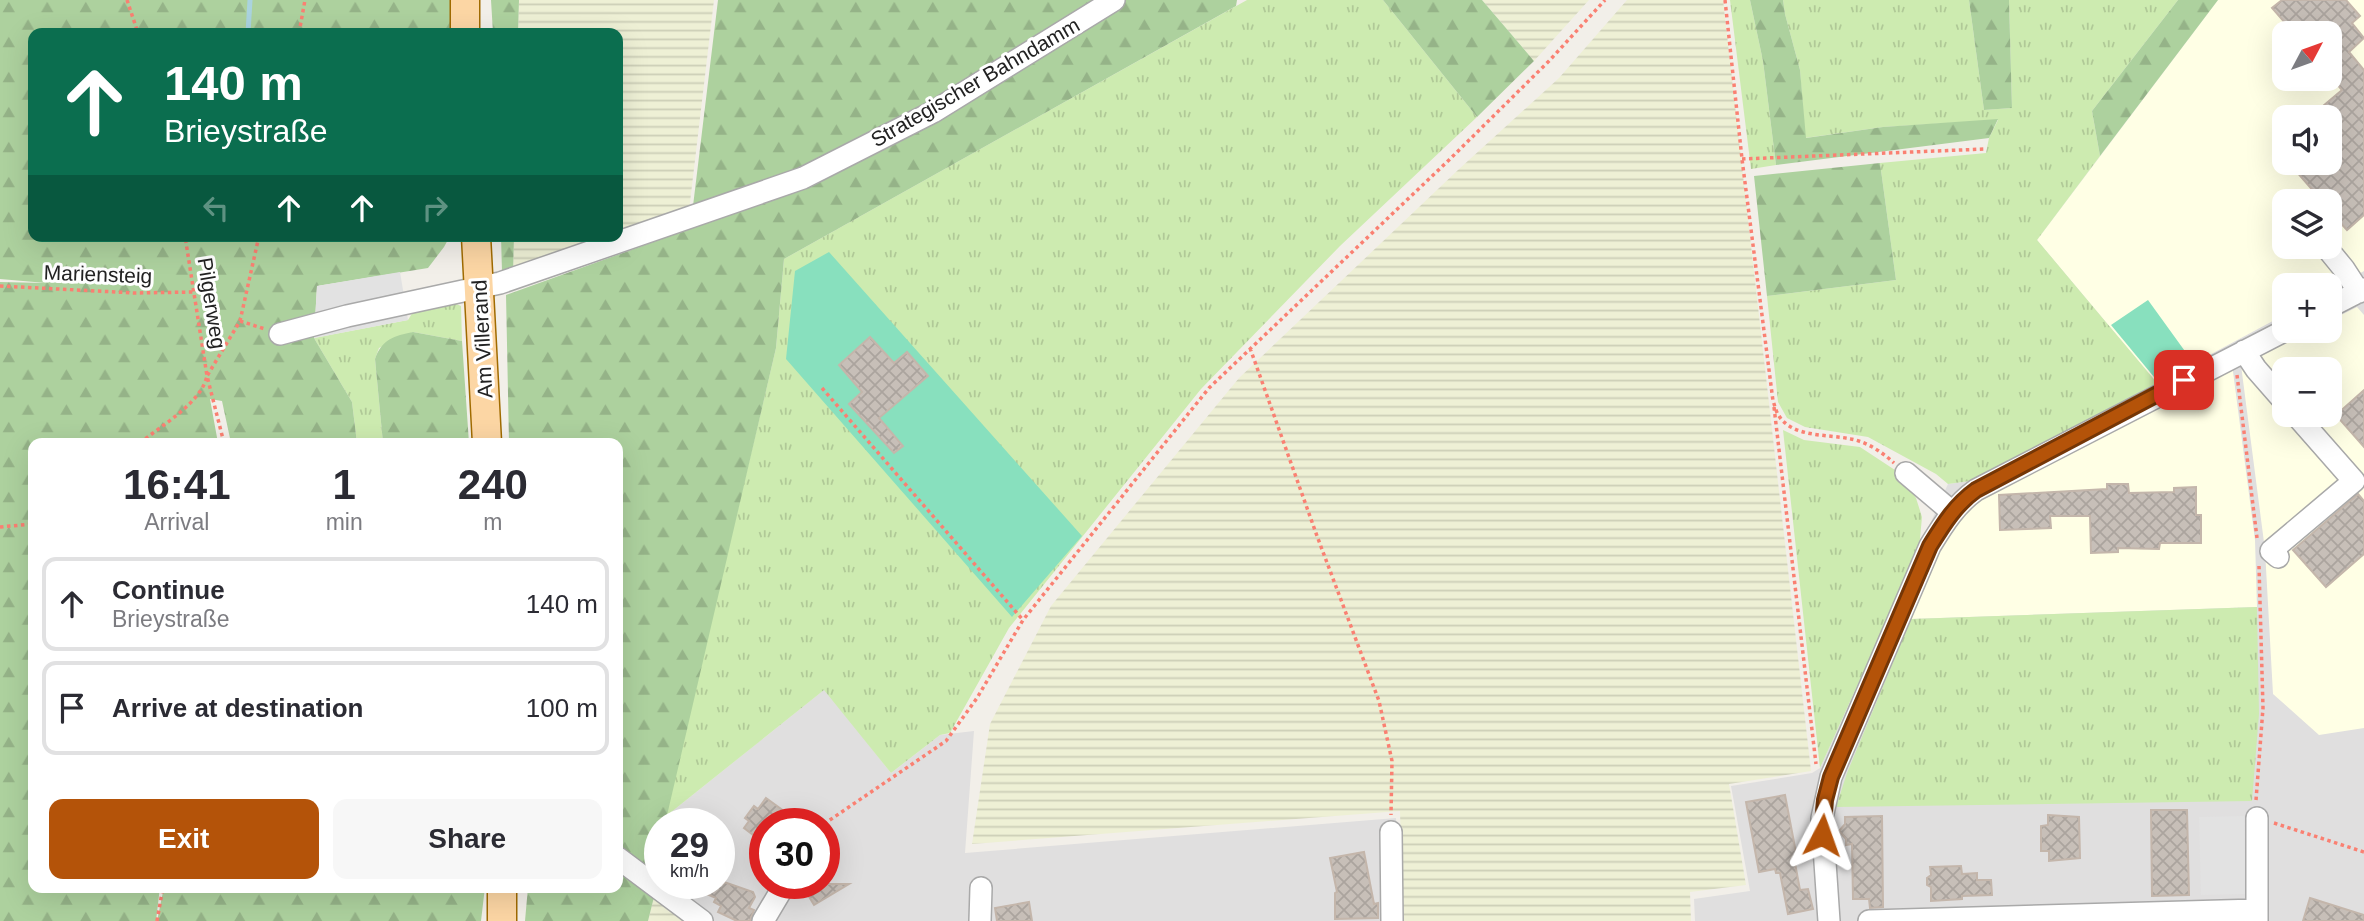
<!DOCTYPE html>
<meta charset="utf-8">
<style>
:root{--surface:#fff;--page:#f7f7f7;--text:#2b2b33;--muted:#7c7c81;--line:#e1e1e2;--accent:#b45309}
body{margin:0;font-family:Helvetica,sans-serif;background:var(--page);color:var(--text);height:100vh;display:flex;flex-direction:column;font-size:26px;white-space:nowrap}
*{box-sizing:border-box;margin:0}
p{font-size:23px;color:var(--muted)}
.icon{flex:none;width:38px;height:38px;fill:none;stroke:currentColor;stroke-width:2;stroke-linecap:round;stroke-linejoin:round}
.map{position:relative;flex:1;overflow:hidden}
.side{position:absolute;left:28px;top:438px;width:595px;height:455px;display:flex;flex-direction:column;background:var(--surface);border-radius:14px;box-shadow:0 7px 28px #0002}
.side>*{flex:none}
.banner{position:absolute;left:28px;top:28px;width:595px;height:214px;border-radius:14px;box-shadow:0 7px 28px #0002;background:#0b6e4f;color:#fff;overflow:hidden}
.needle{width:46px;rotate:49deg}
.fabs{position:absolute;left:2272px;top:21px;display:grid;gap:14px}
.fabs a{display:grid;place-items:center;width:70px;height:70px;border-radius:14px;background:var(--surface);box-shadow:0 7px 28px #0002;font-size:35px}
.speed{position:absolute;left:644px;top:808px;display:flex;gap:14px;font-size:35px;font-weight:700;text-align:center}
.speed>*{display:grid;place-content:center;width:91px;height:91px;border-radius:50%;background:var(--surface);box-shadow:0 7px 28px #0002;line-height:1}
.speed small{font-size:18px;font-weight:400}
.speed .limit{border:10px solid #d22;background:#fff;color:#111}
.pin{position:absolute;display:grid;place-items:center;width:60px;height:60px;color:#fff;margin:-30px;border-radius:14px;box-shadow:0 4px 10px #0006}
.me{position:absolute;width:77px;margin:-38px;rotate:4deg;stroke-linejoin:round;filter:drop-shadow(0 0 5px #0008)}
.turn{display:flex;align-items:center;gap:24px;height:147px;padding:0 21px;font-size:32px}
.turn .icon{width:91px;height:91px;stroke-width:2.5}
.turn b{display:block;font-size:49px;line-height:60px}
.lanes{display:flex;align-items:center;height:66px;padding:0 21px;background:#0003;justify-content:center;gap:35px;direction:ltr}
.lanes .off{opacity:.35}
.eta{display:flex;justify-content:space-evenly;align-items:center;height:119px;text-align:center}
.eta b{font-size:42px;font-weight:700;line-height:49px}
.cta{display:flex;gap:14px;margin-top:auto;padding:14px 21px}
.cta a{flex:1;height:80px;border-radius:14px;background:var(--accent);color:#fff;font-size:28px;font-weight:700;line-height:80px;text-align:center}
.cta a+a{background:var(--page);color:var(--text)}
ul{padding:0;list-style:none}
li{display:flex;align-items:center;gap:21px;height:94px;margin:0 14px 10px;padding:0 7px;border:4px solid var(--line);border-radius:14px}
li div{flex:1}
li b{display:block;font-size:26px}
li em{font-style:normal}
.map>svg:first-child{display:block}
.residential{fill:#e0dfdf;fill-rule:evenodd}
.education{fill:#ffffe5;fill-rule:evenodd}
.farmland{fill:url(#farmland-rules)}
.grass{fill:url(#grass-tufts)}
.forest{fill:url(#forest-firs)}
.pitch{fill:#88e0be}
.parking{fill:#e2e2e2}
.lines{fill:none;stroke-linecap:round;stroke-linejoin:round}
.stream{stroke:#aad3df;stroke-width:5}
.building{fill:url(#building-cross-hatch);stroke:#c4b6ab;stroke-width:2}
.minor-casing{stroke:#a9a9a9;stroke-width:24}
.major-casing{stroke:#a06b00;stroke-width:31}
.path{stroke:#fa8072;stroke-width:3.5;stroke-dasharray:3.5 3.5;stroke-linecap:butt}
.minor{stroke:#fff;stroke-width:21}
.major{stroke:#fcd6a4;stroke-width:28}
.route-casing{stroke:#753606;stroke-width:18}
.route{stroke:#b45309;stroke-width:12}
.labels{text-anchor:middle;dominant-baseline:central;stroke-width:6;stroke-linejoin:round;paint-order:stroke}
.street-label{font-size:21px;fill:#222;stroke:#fff}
</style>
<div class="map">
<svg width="2364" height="921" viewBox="0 0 2364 921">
<defs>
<pattern id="farmland-rules" width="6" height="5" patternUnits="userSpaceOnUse" patternTransform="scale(1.75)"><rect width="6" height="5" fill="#eef0d5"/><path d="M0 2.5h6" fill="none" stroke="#ccceb7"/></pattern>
<pattern id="grass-tufts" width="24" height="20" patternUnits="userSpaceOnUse" patternTransform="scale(1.75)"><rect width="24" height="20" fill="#cdebb0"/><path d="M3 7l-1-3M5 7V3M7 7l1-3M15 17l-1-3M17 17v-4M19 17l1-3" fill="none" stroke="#b0c997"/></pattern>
<pattern id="forest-firs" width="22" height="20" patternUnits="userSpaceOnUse" patternTransform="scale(1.75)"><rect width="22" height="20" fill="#add19e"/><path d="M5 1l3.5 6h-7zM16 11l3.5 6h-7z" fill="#95b388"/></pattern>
<pattern id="building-cross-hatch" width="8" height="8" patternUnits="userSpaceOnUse" patternTransform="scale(1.75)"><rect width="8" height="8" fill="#c7bfb8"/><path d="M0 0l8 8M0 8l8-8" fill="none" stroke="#aba49e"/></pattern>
</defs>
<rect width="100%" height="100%" fill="#f2efe9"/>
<path class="residential" d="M 2218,0 L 2364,0 L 2364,921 L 1695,921 L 1694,899 L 1750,891 L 1731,786 L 1812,773 L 1820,768 L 1948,484 L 1970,481 L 2037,240 ZM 2284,33 L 2329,33 L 2329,79 L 2284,79 ZM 2284,117 L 2329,117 L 2329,163 L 2284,163 ZM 2284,201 L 2329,201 L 2329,247 L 2284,247 ZM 2284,285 L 2329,285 L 2329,331 L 2284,331 ZM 2284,369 L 2329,369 L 2329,415 L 2284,415 Z
M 825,689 L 891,773 L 940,735 L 974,731 L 965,853 L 1396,818 L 1399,921 L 699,921 L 652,878 L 660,841 L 660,884 L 719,884 L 719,824 L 663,824 L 665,817 ZM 765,824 L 824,824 L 824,884 L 765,884 Z"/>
<path class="education" d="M 2218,0 L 2364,0 L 2364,271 L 2329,290 L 2329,285 L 2284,285 L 2284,315 L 2157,383 L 2037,240 ZM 2284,33 L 2329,33 L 2329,79 L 2284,79 ZM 2284,117 L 2329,117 L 2329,163 L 2284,163 ZM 2284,201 L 2329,201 L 2329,247 L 2284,247 Z
M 2357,307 L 2364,315 L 2364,728 L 2319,735 L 2273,694 L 2265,550 L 2241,365 L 2309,331 L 2329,331 L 2329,321 ZM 2284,369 L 2329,369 L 2329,415 L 2284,415 Z
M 2232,364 L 2255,540 L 2257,607 L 1911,619 L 1928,575 L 1946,540 L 1968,509 L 1990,493 Z"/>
<path class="farmland" d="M 519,0 L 714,0 L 688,219 L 513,274 L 514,236 L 618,236 L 618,33 L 518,33 Z
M 1482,0 L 1589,0 L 1534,61 Z
M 1627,0 L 1723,0 L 1811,771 L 1729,784 L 1746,885 L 1690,892 L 1691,921 L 1403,921 L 1400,811 L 972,844 L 990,724 L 1051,606 L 1239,378 L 1458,170 L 1559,78 Z
M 654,897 L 684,921 L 648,921 Z"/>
<path class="grass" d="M 1247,0 L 1383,0 L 1477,117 L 1340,246 L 1201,389 L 1009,628 L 950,733 L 940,735 L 891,773 L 824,690 L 665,817 L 776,348 L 784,259 Z
M 1730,0 L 1750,0 L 1763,61 L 1776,165 L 1751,169 Z
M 1783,0 L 1969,0 L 1984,110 L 2012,108 L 2009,0 L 2178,0 L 2092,111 L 2100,156 L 2037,240 L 2157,383 L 1970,481 L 1948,484 L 1936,474 L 1868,437 L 1805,427 L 1787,418 L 1778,402 L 1767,296 L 1896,280 L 1880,163 L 1986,153 L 1989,138 L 1998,120 L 1883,127 L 1805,138 L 1800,70 L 1785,14 Z
M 447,300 L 461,306 L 462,341 L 413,332 L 379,348 L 375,359 L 383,443 L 357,443 L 352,402 L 314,338 L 408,320 L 416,307 Z
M 1783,430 L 1804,440 L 1860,447 L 1898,472 L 1916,498 L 1922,517 L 1919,549 L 1820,768 Z
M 2257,607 L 2259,714 L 2252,801 L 1836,807 L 1847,773 L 1911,619 Z"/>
<path class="forest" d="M 0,0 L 450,0 L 452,33 L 33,33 L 33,236 L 450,236 L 444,247 L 428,268 L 317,286 L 314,338 L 352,402 L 357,443 L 231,443 L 222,401 L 210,399 L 218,443 L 33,443 L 33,887 L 160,887 L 156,921 L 0,921 L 0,282 L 46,283 L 0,279 Z
M 491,0 L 519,0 L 518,33 L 493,33 Z
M 718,0 L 1237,0 L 1236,6 L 784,259 L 776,348 L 665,824 L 660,824 L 660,847 L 654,872 L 618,846 L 618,443 L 509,443 L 506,295 L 692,228 L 693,206 Z
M 1383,0 L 1482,0 L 1534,61 L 1477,117 Z
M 1750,0 L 1783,0 L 1785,14 L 1800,70 L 1806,138 L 1883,127 L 1998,119 L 1989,138 L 1776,165 L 1763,61 Z
M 1969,0 L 2009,0 L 2012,108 L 1984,110 Z
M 2178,0 L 2218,0 L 2100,156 L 2092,111 Z
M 1880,163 L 1896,280 L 1767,296 L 1754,176 Z
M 501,236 L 514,236 L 513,274 L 502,272 Z
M 413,332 L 462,341 L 469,443 L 383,443 L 375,359 C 382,339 394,336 413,332 Z
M 618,870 L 654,897 L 648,921 L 525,921 L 528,887 L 618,887 Z
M 164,887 L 435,887 L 444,891 L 444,887 L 485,887 L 481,921 L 157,921 Z"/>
<path class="pitch" d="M 829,252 L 1082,536 L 1012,617 L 786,359 L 795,271 Z
M 2148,300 L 2187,354 L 2154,377 L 2111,325 Z"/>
<path class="parking" d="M 400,272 L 408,320 L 314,338 L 317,286 Z
M 2244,816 L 2246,894 L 2201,895 L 2199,817 Z"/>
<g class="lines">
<path class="stream" d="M 248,33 L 250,0"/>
</g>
<path class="building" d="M 2282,0 L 2346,0 L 2360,16 L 2352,23 L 2364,38 L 2349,52 L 2364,70 L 2364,215 L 2347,230 L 2329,210 L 2329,201 L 2322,201 L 2289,163 L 2329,163 L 2329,117 L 2310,117 L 2342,90 L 2329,75 L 2329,33 L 2294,33 L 2272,8 Z
M 870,337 L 894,363 L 907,352 L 928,376 L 879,418 L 903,446 L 894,453 L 849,404 L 862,392 L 839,365 Z
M 2364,390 L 2364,447 L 2336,415 Z
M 2107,484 L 2128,484 L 2129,493 L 2174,492 L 2174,488 L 2196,487 L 2196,515 L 2201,515 L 2201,543 L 2160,543 L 2159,549 L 2118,548 L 2118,552 L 2091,553 L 2090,516 L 2050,516 L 2051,528 L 2000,530 L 1999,495 L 2107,489 Z
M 2358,494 L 2364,501 L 2364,554 L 2326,587 L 2293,550 Z
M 1785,795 L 1797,858 L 1794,858 L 1800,890 L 1808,889 L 1813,909 L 1788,914 L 1780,873 L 1776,873 L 1775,869 L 1759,872 L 1746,802 Z
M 766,798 L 788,814 L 781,824 L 765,824 L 765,844 L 744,828 L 749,821 L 745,818 L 754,806 L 758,809 Z
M 2151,810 L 2187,810 L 2189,895 L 2152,896 Z
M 2048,815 L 2079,817 L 2080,858 L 2049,861 L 2049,851 L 2041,851 L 2041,826 L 2048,825 Z
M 1882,816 L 1883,907 L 1870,908 L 1869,899 L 1853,899 L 1852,844 L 1846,845 L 1846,839 L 1839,831 L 1845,824 L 1845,817 Z
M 1364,852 L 1374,904 L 1378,903 L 1378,918 L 1335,919 L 1335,893 L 1337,892 L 1330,858 Z
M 1961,866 L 1962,874 L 1977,873 L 1977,880 L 1991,880 L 1992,895 L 1962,896 L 1962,899 L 1931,901 L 1931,887 L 1927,885 L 1927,878 L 1931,875 L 1930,867 Z
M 724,882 L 753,892 L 755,897 L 749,908 L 754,910 L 750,921 L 737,921 L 718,912 L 721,906 L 714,902 L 716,898 L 684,884 L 723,884 Z
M 815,884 L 849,884 L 814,905 L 805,890 Z
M 2310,898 L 2364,915 L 2364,921 L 2303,921 Z
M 1029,902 L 1032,921 L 997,921 L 995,908 Z"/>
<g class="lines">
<defs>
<path id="minor" d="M 2326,247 L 2344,269 L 2359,292
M 2329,307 L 2364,289
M 280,334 L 347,316 L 500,283 L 803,178 L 933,112 L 1114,0
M 2244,351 L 2256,369 L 2284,401
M 1906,473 L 1952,512
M 2278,557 L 2271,551 L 2354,481 L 2296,415
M 1391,832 L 1392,921
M 618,858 L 702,921
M 763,921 L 785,884
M 980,921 L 981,888
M 1829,921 L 1822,818 L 1831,777 L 1930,546 C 1943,525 1955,505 1976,490 L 2284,331
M 1869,921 L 2257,910
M 2257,921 L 2257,818"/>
<path id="major" d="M 465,0 L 465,33
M 476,236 L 487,443
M 502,921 L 502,887"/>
</defs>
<use href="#minor" class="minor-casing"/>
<use href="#major" class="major-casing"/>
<path class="path" d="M 127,0 L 138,33
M 1725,0 L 1742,159 L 1773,401 C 1775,406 1776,412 1779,416 C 1793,438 1829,434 1851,439 C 1867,442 1882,452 1894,463
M 299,33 L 305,0
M 1742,159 L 1985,149
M 0,286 L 135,293 L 194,292
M 240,321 L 265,329
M 1250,348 L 1317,536 L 1379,701 L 1392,761 L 1391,815
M 2237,375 L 2257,538
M 822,388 L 1023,620
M 1774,407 L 1816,764
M 140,443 C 162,425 201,403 207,376 L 185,236
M 224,443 L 207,376 L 240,321 L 259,236
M 0,527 L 33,524
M 2256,800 L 2263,708 L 2259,566
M 2274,823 L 2364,852
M 824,824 L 946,741 L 977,698 L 1023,620 L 1209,388 L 1449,160 L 1549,61 L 1605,0
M 157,921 L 163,887"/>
<use href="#minor" class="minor"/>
<use href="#major" class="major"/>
</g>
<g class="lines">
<defs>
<path id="route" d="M 1822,835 L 1825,800 L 1831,777 L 1930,546 C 1943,525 1955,505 1976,490 L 2184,380"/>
</defs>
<use href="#route" class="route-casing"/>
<use href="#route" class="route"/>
</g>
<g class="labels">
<g class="street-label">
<text transform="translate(975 82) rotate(-30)">Strategischer Bahndamm</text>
<text transform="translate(98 274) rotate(2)">Mariensteig</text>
<text transform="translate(212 303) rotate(81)">Pilgerweg</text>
<text transform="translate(482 339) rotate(-93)">Am Villerand</text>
</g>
</g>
</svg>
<div class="fabs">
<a><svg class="needle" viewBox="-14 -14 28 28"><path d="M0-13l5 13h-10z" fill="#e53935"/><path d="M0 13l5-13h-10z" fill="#7c7c81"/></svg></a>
<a><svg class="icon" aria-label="sound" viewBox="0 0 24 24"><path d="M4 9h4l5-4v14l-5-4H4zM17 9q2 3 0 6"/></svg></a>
<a><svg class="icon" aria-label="layers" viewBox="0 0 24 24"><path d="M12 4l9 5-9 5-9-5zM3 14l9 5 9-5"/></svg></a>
<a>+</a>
<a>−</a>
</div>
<div class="speed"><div>29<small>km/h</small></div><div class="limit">30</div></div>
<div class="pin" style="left:2184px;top:380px;background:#d93025"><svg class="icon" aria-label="arrive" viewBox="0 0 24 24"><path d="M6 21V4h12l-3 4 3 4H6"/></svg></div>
<svg class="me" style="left:1822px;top:835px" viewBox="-20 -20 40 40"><path d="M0-17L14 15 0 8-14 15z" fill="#b45309" stroke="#fff" stroke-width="4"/></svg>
<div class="banner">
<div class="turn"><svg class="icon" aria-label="ahead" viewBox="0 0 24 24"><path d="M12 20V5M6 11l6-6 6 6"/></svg><div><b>140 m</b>Brieystraße</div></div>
<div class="lanes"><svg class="icon off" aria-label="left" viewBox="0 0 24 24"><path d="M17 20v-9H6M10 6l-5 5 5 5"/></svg><svg class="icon" aria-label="ahead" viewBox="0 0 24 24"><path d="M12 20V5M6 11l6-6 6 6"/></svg><svg class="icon" aria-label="ahead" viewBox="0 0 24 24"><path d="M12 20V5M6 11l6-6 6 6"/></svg><svg class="icon off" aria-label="right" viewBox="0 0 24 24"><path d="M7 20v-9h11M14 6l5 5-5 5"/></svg></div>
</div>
<section class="side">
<div class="eta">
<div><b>16:41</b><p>Arrival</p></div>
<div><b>1</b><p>min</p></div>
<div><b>240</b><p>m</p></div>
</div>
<ul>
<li><svg class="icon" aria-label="ahead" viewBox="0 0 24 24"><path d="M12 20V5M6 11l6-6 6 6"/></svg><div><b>Continue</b><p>Brieystraße</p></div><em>140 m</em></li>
<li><svg class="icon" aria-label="arrive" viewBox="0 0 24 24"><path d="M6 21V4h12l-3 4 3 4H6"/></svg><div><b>Arrive at destination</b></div><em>100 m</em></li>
</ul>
<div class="cta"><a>Exit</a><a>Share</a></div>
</section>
</div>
